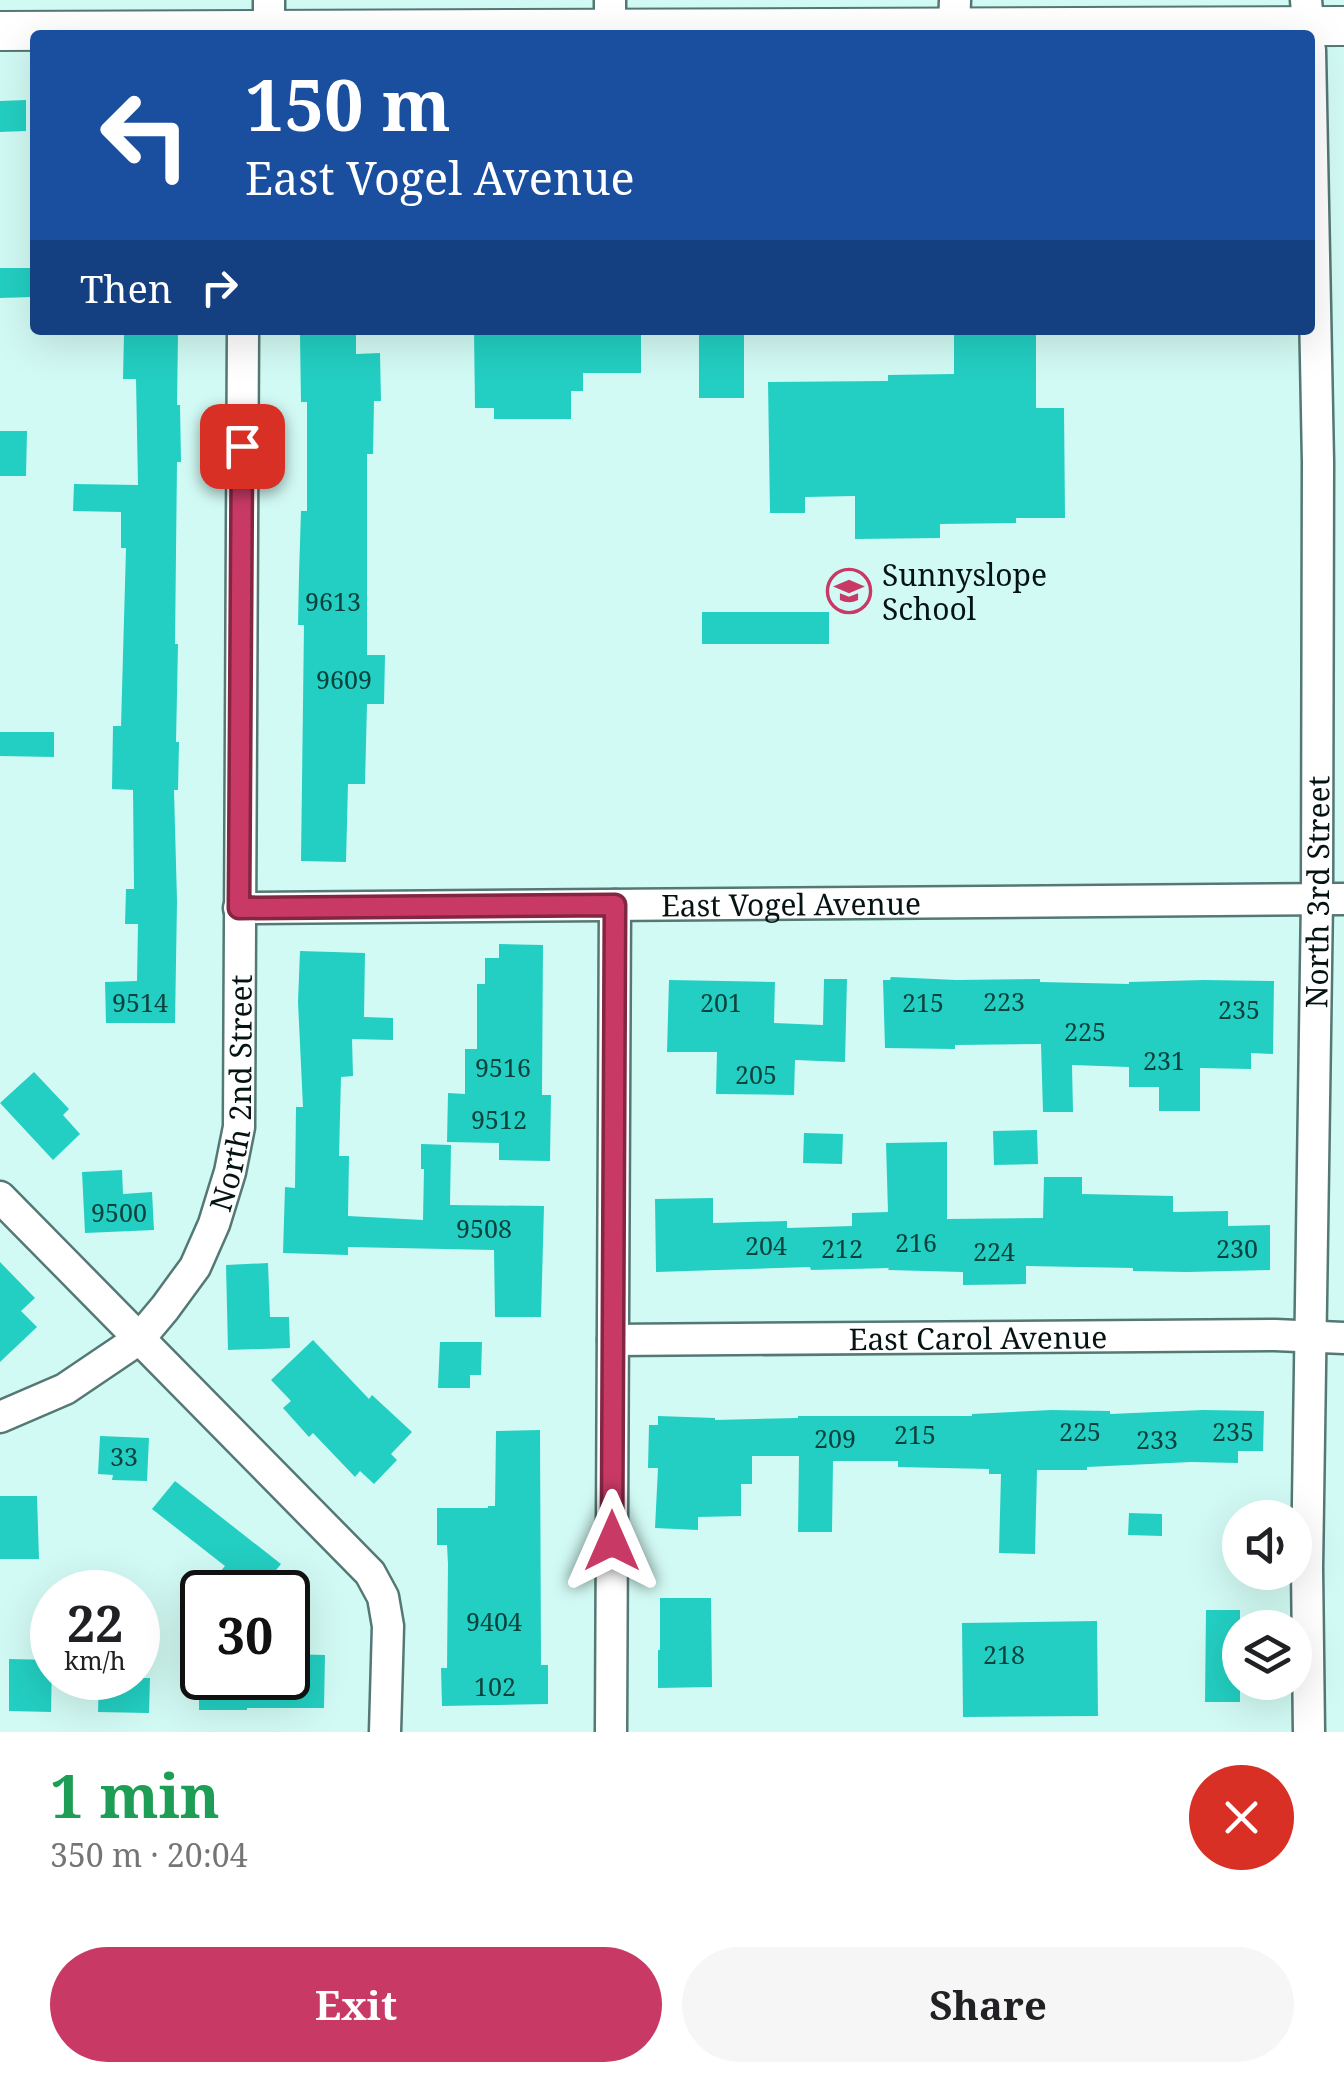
<!DOCTYPE html>
<meta charset="utf-8">
<style>
:root{--surface:#fff;--page:#f6f6f6;--text:#202124;--muted:#757577;--accent:#c83a65}
body{margin:0;font-family:"Noto Serif",serif;background:var(--page);color:var(--text);height:100vh;display:flex;flex-direction:column;font-size:38px;white-space:nowrap}
*{box-sizing:border-box;margin:0}
p{font-size:32px;color:var(--muted)}
.icon{flex:none;width:55px;height:55px;fill:none;stroke:currentColor;stroke-width:2;stroke-linecap:round;stroke-linejoin:round}
.map{position:relative;height:1732px;overflow:hidden}
.sheet{display:flex;flex-direction:column;background:var(--surface);flex:1}
.sheet>*{flex:none}
.guide{position:absolute;left:30px;top:30px;width:1285px;height:305px;border-radius:10px;box-shadow:0 10px 40px #0002;background:#1a4fa0;color:#fff;overflow:hidden}
.tools{position:absolute;left:1222px;top:1500px;display:grid;gap:20px}
.tools a{display:grid;place-items:center;width:90px;height:90px;border-radius:50%;background:var(--surface);box-shadow:0 10px 40px #0002;font-size:50px}
.speed{position:absolute;left:30px;top:1570px;display:flex;gap:20px;font-size:50px;font-weight:700;text-align:center}
.speed>*{display:grid;place-content:center;width:130px;height:130px;border-radius:50%;background:var(--surface);box-shadow:0 10px 40px #0002;line-height:1}
.speed small{font-size:25px;font-weight:400}
.speed .limit{border:5px solid #111;border-radius:15px;background:#fff;color:#111}
.pin{position:absolute;display:grid;place-items:center;width:85px;height:85px;color:#fff;margin:-42px;border-radius:20px;box-shadow:0 5px 15px #0006}
.me{position:absolute;width:110px;margin:-55px;rotate:0deg;stroke-linejoin:round;filter:drop-shadow(0 0 8px #0008)}
.turn{display:flex;align-items:center;gap:35px;height:210px;padding:0 50px;font-size:45px}
.turn .icon{width:130px;height:130px;stroke-width:2.5}
.turn b{display:block;font-size:70px;line-height:85px}
.then{display:flex;align-items:center;height:95px;padding:0 50px;background:#0003;gap:20px;font-size:38px}
.round{display:grid;place-items:center;flex:none;width:105px;height:105px;border-radius:52px;background:var(--page)}
.summary{display:flex;align-items:center;justify-content:space-between;height:170px;padding:0 50px}
h1{font-size:60px;font-weight:700;line-height:75px;color:#1e9e55}
.action{display:flex;gap:20px;margin-top:auto;padding:20px 50px}
.action a{flex:1;height:115px;border-radius:60px;background:var(--accent);color:#fff;font-size:40px;font-weight:700;line-height:115px;text-align:center}
.action a+a{background:var(--page);color:var(--text)}
.map>svg:first-child{display:block}
.building{fill:#23cfc2}
.lines{fill:none;stroke-linecap:round;stroke-linejoin:round}
.minor-casing{stroke:#547874;stroke-width:35}
.tertiary-casing{stroke:#547874;stroke-width:42}
.minor{stroke:#fff;stroke-width:30}
.tertiary{stroke:#fff;stroke-width:38}
.route-casing{stroke:#822642;stroke-width:25}
.route{stroke:#c83a65;stroke-width:18}
.labels{text-anchor:middle;dominant-baseline:central;stroke-width:9;stroke-linejoin:round;paint-order:stroke}
.number-label{font-size:25px;fill:#0c423e}
.poi-label{font-size:30px;fill:#051312;stroke:#d2faf4;text-anchor:start}
.street-label{font-size:30px;fill:#051312;stroke:#d2faf4}
</style>
<div class="map">
<svg width="1344" height="1732" viewBox="0 0 1344 1732">
<rect width="100%" height="100%" fill="#d2faf4"/>
<path class="building" d="M 26,100 L 26,131 L 0,132 L 0,101 Z
M 0,268 L 32,268 L 33,297 L 0,298 Z
M 474,330 L 571,330 L 571,334 L 641,334 L 641,373 L 583,373 L 583,391 L 571,391 L 571,419 L 494,419 L 494,408 L 475,408 Z
M 954,330 L 1036,330 L 1036,408 L 1064,408 L 1065,518 L 1016,518 L 1016,523 L 940,524 L 940,538 L 855,539 L 855,496 L 805,497 L 805,513 L 770,513 L 768,382 L 888,381 L 888,375 L 954,374 Z
M 124,334 L 178,334 L 177,405 L 180,405 L 181,462 L 177,462 L 175,644 L 178,644 L 176,742 L 179,742 L 178,790 L 174,790 L 177,901 L 175,1023 L 106,1023 L 105,982 L 137,981 L 138,924 L 125,924 L 126,889 L 134,889 L 133,790 L 112,789 L 113,726 L 121,726 L 126,548 L 121,548 L 121,512 L 73,511 L 74,484 L 138,485 L 136,379 L 123,379 Z
M 356,334 L 356,354 L 380,353 L 381,401 L 374,401 L 373,454 L 367,454 L 367,655 L 385,655 L 384,704 L 367,704 L 365,784 L 348,784 L 346,862 L 301,861 L 304,625 L 298,625 L 299,575 L 301,511 L 307,511 L 307,402 L 301,402 L 300,335 Z
M 699,334 L 744,334 L 744,398 L 699,398 Z
M 0,431 L 27,431 L 26,476 L 0,476 Z
M 702,612 L 829,612 L 829,644 L 702,644 Z
M 0,732 L 54,732 L 54,757 L 0,756 Z
M 499,944 L 543,945 L 542,1095 L 551,1095 L 550,1161 L 499,1160 L 499,1143 L 447,1142 L 448,1093 L 465,1094 L 465,1049 L 477,1049 L 477,984 L 485,984 L 485,958 L 499,958 Z
M 300,951 L 365,953 L 364,1017 L 393,1018 L 393,1040 L 352,1039 L 353,1076 L 341,1077 L 339,1156 L 349,1156 L 348,1216 L 423,1220 L 424,1169 L 421,1169 L 421,1144 L 451,1145 L 450,1205 L 544,1206 L 541,1317 L 495,1317 L 494,1250 L 348,1247 L 348,1255 L 283,1253 L 285,1187 L 295,1188 L 296,1107 L 303,1107 L 298,1002 Z
M 891,977 L 956,980 L 1040,979 L 1040,982 L 1129,984 L 1129,982 L 1204,980 L 1274,981 L 1273,1054 L 1251,1053 L 1251,1069 L 1200,1068 L 1200,1111 L 1159,1111 L 1159,1087 L 1129,1087 L 1129,1067 L 1072,1065 L 1073,1112 L 1043,1112 L 1041,1044 L 955,1045 L 955,1049 L 885,1048 L 883,980 L 890,980 Z
M 824,979 L 847,979 L 845,1062 L 795,1060 L 794,1095 L 716,1094 L 717,1052 L 667,1052 L 669,980 L 775,982 L 774,1023 L 823,1025 Z
M 34,1072 L 69,1109 L 63,1115 L 80,1134 L 53,1160 L 0,1103 Z
M 1037,1130 L 1038,1164 L 994,1165 L 993,1131 Z
M 804,1133 L 843,1134 L 842,1164 L 803,1163 Z
M 947,1142 L 947,1219 L 1043,1218 L 1044,1177 L 1082,1177 L 1082,1194 L 1173,1196 L 1173,1212 L 1228,1211 L 1228,1226 L 1270,1225 L 1270,1270 L 1187,1272 L 1133,1271 L 1133,1268 L 1026,1266 L 1026,1284 L 963,1285 L 963,1272 L 888,1270 L 889,1268 L 811,1270 L 810,1267 L 656,1272 L 655,1199 L 713,1198 L 713,1223 L 787,1221 L 787,1228 L 852,1226 L 852,1213 L 888,1212 L 886,1143 Z
M 122,1170 L 123,1194 L 152,1192 L 154,1230 L 85,1233 L 82,1172 Z
M 0,1262 L 35,1298 L 21,1311 L 37,1327 L 0,1362 Z
M 268,1263 L 270,1317 L 289,1317 L 290,1348 L 228,1350 L 226,1265 Z
M 313,1340 L 369,1399 L 372,1395 L 412,1432 L 391,1454 L 397,1460 L 374,1484 L 360,1471 L 355,1477 L 313,1433 L 309,1437 L 283,1408 L 291,1401 L 271,1380 Z
M 440,1342 L 482,1342 L 481,1375 L 470,1375 L 470,1388 L 438,1388 Z
M 1051,1410 L 1110,1411 L 1110,1414 L 1203,1410 L 1264,1411 L 1263,1451 L 1238,1451 L 1238,1463 L 1191,1462 L 1087,1467 L 1087,1470 L 1037,1470 L 1035,1554 L 999,1553 L 1001,1474 L 989,1474 L 989,1469 L 898,1467 L 898,1461 L 833,1461 L 832,1532 L 798,1532 L 799,1456 L 752,1456 L 752,1484 L 741,1484 L 741,1516 L 698,1517 L 698,1530 L 655,1528 L 658,1468 L 648,1468 L 649,1425 L 658,1425 L 658,1416 L 715,1418 L 715,1420 L 798,1418 L 798,1416 L 972,1416 L 972,1414 Z
M 540,1430 L 541,1665 L 548,1665 L 548,1704 L 442,1706 L 441,1668 L 447,1668 L 448,1564 L 447,1545 L 437,1545 L 437,1508 L 488,1508 L 488,1506 L 495,1506 L 496,1431 Z
M 100,1436 L 149,1438 L 147,1481 L 112,1480 L 113,1475 L 98,1474 Z
M 175,1481 L 281,1564 L 258,1592 L 203,1592 L 225,1566 L 152,1509 Z
M 0,1496 L 37,1496 L 39,1559 L 0,1559 Z
M 1129,1513 L 1162,1514 L 1162,1536 L 1128,1535 Z
M 660,1598 L 711,1598 L 712,1687 L 658,1688 L 658,1650 L 660,1650 Z
M 1206,1610 L 1240,1610 L 1240,1702 L 1205,1702 Z
M 1097,1621 L 1098,1716 L 963,1717 L 962,1623 Z
M 288,1654 L 325,1655 L 324,1708 L 247,1708 L 247,1710 L 199,1710 L 199,1678 L 288,1678 Z
M 9,1659 L 52,1660 L 51,1712 L 9,1711 Z
M 99,1678 L 150,1678 L 149,1713 L 98,1712 Z"/>
<g class="lines">
<defs>
<g id="minor">
<path d="M 269,0 L 269,30"/>
<path d="M 1306,0 L 1309,35"/>
<path d="M 954,28 L 955,0"/>
<path d="M 610,30 L 610,0"/>
<path id="s1" d="M 239,908 L 1344,899"/>
<path d="M 0,1197 L 370,1573 L 383,1597 L 388,1626 L 385,1732"/>
<path id="s2" d="M 613,1340 L 1275,1335 L 1344,1338"/>
<path id="s3" d="M 0,1417 L 65,1389 L 139,1339 L 165,1308 L 195,1267 L 214,1224 L 230,1172 L 239,1127 L 243,330"/>
<path d="M 611,1732 L 615,905"/>
<path id="s4" d="M 1309,1732 L 1307,1569 L 1317,900 L 1318,462 L 1310,50"/>
</g>
<path id="tertiary" d="M 0,31 L 1344,26"/>
</defs>
<use href="#minor" class="minor-casing"/>
<use href="#tertiary" class="tertiary-casing"/>
<use href="#minor" class="minor"/>
<use href="#tertiary" class="tertiary"/>
</g>
<g class="lines">
<defs>
<path id="route" d="M 242,446 L 239,908 L 615,905 L 612,1541"/>
</defs>
<use href="#route" class="route-casing"/>
<use href="#route" class="route"/>
</g>
<defs>
<symbol id="school-ring" viewBox="-11 -11 22 22"><circle r="9.5" fill="#d2faf4" stroke="#c83a65" stroke-width="1.5"/><path d="M0-5L7-2L0 1L-7-2ZM-4 1L0 2.5L4 1V4Q0 6-4 4Z" fill="#c83a65"/></symbol>
</defs>
<g fill-rule="evenodd">
<use href="#school-ring" x="824" y="566" width="50" height="50"/>
</g>
<g class="labels">
<g class="number-label">
<text x="333" y="601">9613</text>
<text x="344" y="679">9609</text>
<text x="1004" y="1001">223</text>
<text x="140" y="1002">9514</text>
<text x="721" y="1002">201</text>
<text x="923" y="1002">215</text>
<text x="1239" y="1009">235</text>
<text x="1085" y="1031">225</text>
<text x="1164" y="1060">231</text>
<text x="503" y="1067">9516</text>
<text x="756" y="1074">205</text>
<text x="499" y="1119">9512</text>
<text x="119" y="1212">9500</text>
<text x="484" y="1228">9508</text>
<text x="916" y="1242">216</text>
<text x="766" y="1245">204</text>
<text x="842" y="1248">212</text>
<text x="1237" y="1248">230</text>
<text x="994" y="1251">224</text>
<text x="1080" y="1431">225</text>
<text x="1233" y="1431">235</text>
<text x="915" y="1434">215</text>
<text x="835" y="1438">209</text>
<text x="1157" y="1439">233</text>
<text x="124" y="1456">33</text>
<text x="494" y="1621">9404</text>
<text x="1004" y="1654">218</text>
<text x="495" y="1686">102</text>
</g>
<g class="poi-label">
<text x="882" y="574">Sunnyslope<tspan x="882" dy="34">School</tspan></text>
</g>
<g class="street-label">
<text stroke="none"><textPath href="#s4" startOffset="840">North 3rd Street</textPath></text>
<text stroke="none"><textPath href="#s1" startOffset="552">East Vogel Avenue</textPath></text>
<text stroke="none"><textPath href="#s3" startOffset="432">North 2nd Street</textPath></text>
<text stroke="none"><textPath href="#s2" startOffset="365">East Carol Avenue</textPath></text>
</g>
</g>
</svg>
<div class="tools">
<a><svg class="icon" aria-label="sound" viewBox="0 0 24 24"><path d="M4 9h4l5-4v14l-5-4H4zM17 9q2 3 0 6"/></svg></a>
<a><svg class="icon" aria-label="layers" viewBox="0 0 24 24"><path d="M12 4l9 5-9 5-9-5zM3 14l9 5 9-5"/></svg></a>
</div>
<div class="speed"><div>22<small>km/h</small></div><div class="limit">30</div></div>
<div class="pin" style="left:242px;top:446px;background:#d93025"><svg class="icon" aria-label="arrive" viewBox="0 0 24 24"><path d="M6 21V4h12l-3 4 3 4H6"/></svg></div>
<svg class="me" style="left:612px;top:1541px" viewBox="-20 -20 40 40"><path d="M0-17L14 15 0 8-14 15z" fill="#c83a65" stroke="#fff" stroke-width="4"/></svg>
<div class="guide">
<div class="turn"><svg class="icon" aria-label="left" viewBox="0 0 24 24"><path d="M17 20v-9H6M10 6l-5 5 5 5"/></svg><div><b>150 m</b>East Vogel Avenue</div></div>
<div class="then">Then<svg class="icon" aria-label="right" viewBox="0 0 24 24"><path d="M7 20v-9h11M14 6l5 5-5 5"/></svg></div>
</div>
</div>
<section class="sheet">
<div class="summary"><div><h1>1 min</h1><p>350 m · 20:04</p></div><a class="round" style="background:#d93025;color:#fff"><svg class="icon" aria-label="close" viewBox="0 0 24 24"><path d="M6 6l12 12M18 6L6 18"/></svg></a></div>
<div class="action"><a>Exit</a><a>Share</a></div>
</section>
